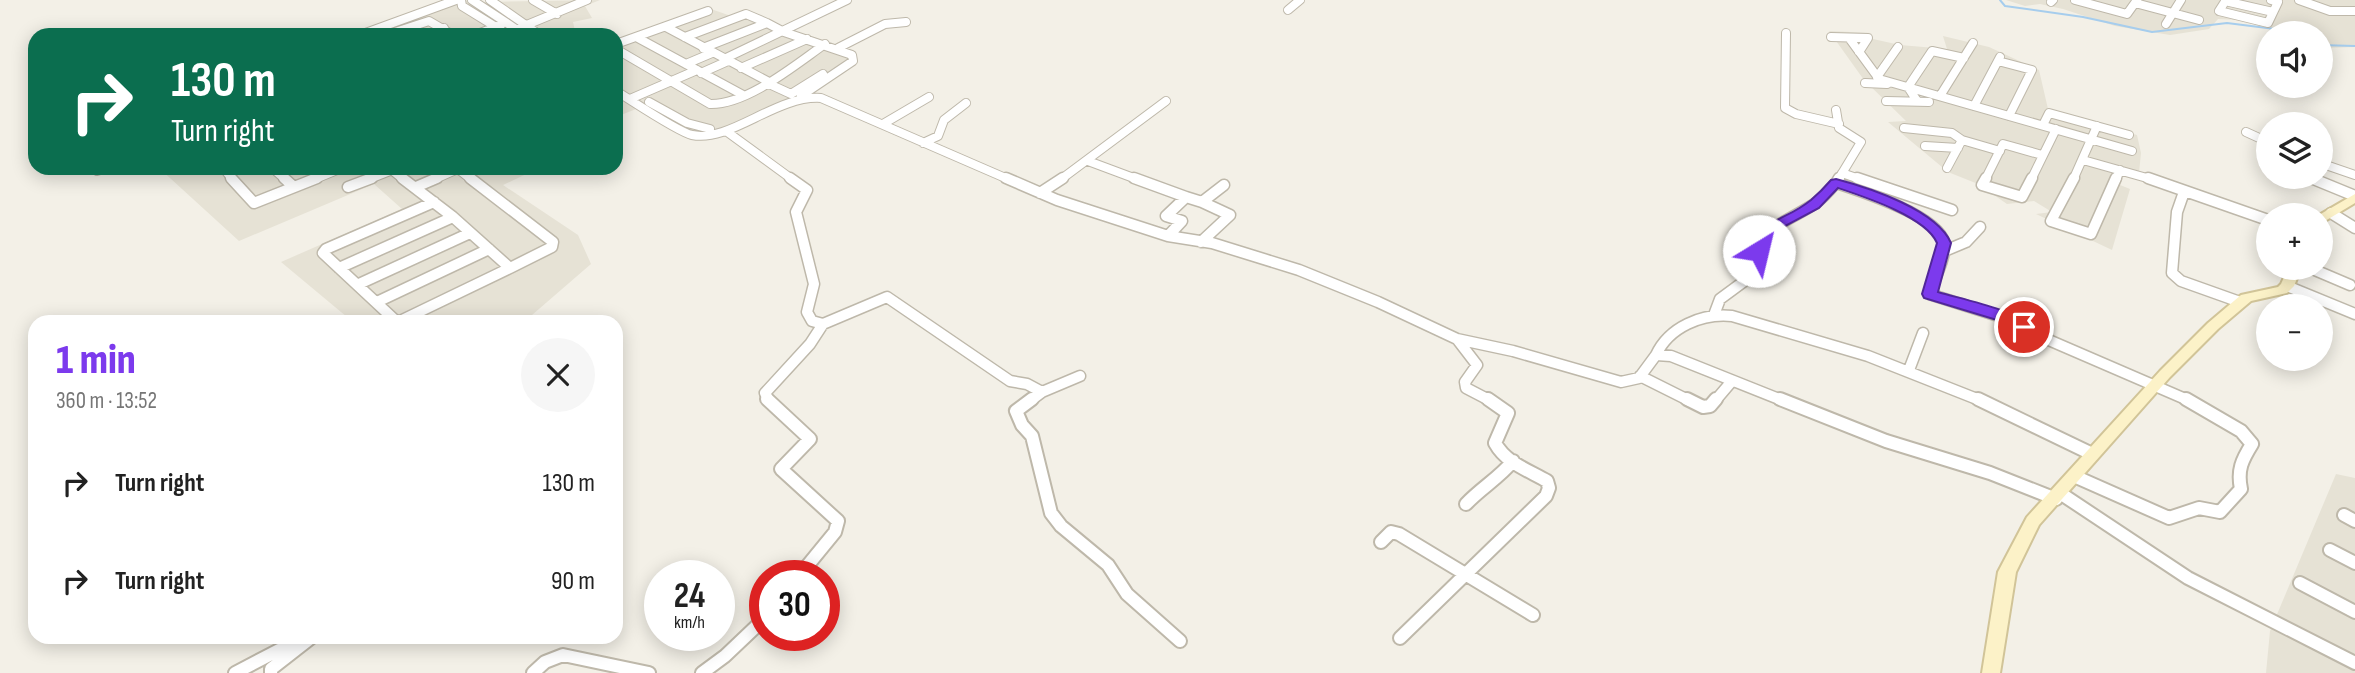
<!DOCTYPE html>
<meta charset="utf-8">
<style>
:root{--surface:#fff;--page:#f6f6f6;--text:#222;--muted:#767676;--accent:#7c3aed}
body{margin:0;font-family:"Sofia Sans Condensed",sans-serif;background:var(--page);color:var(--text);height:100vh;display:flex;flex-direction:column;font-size:26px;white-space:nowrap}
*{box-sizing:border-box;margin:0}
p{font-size:23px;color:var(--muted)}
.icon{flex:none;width:38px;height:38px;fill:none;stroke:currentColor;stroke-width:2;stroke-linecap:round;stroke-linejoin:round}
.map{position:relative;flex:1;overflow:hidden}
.details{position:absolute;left:28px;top:315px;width:595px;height:329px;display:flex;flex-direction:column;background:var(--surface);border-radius:21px;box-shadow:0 4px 18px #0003}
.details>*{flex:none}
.top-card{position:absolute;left:28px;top:28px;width:595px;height:147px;border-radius:21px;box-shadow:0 4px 18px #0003;background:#0b6e4f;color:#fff;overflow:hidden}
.fabs{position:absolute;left:2256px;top:21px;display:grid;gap:14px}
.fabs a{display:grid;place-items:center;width:77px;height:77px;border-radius:50%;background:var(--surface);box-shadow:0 4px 18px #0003;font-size:35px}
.speed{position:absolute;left:644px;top:560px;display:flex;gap:14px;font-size:35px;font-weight:700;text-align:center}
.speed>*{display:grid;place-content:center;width:91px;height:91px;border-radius:50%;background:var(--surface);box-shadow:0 4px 18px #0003;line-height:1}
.speed small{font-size:18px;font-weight:400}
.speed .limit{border:10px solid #d22;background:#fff;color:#111}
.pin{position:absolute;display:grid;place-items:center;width:60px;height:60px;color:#fff;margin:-30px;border:4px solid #fff;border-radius:50%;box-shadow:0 2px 7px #0007}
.me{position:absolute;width:77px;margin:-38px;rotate:36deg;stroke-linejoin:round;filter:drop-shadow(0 0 5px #0008)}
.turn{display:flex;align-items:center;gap:24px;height:147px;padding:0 28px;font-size:32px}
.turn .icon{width:91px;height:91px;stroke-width:2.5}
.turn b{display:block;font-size:49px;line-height:60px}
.round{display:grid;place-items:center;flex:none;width:74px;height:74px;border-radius:37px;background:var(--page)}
.overview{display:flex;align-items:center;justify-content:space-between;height:119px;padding:0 28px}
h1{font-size:42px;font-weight:800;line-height:52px;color:var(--accent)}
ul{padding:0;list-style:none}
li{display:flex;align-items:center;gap:21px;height:98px;padding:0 28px}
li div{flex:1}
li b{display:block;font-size:26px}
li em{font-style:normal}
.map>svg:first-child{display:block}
.residential{fill:#e6e2d5}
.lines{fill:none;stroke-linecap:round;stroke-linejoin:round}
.stream{stroke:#a6cded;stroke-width:2}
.street-far2-casing{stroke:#beb8aa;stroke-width:10}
.street-far1-casing{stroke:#beb8aa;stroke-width:13}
.street-casing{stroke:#beb8aa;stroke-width:16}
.secondary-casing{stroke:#d1c498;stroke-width:4}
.street-far2{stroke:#fff;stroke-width:8}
.street-far1{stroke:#fff;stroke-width:10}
.street{stroke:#fff;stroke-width:12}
.secondary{fill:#fcf2c8;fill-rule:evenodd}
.route{fill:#7c3aed;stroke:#51269a;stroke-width:2}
</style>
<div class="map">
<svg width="2355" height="673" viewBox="0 0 2355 673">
<rect width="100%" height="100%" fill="#f3f0e7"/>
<path class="residential" d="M 460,0 L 484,2 L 600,0 L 585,6 L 592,18 L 573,22 L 575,31 L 581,35 L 365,35 Z
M 2006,0 L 2355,0 L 2355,47 L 2321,48 L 2320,33 L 2275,33 L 2264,26 L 2240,20 L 2218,19 L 2209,29 L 2170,35 L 2115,26 L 2063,9 L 2040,4 L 2025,6 Z
M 708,8 L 731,16 L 748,10 L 798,37 L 851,56 L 852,62 L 796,96 L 726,129 L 695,132 L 646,105 L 616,117 L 616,43 Z
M 1829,31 L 1871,33 L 1873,39 L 1900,45 L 1947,49 L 1943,36 L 1989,47 L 2039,70 L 2048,109 L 2137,135 L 2141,153 L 2139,173 L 2125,170 L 2120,185 L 2130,189 L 2112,250 L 2036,214 L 2052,212 L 2034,201 L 2007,204 L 1978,184 L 1948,172 L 1888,122 L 1906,121 L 1864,80 Z
M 159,168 L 539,168 L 503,185 L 578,235 L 591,264 L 532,315 L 489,322 L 353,322 L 281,262 L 402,209 L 374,184 L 239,241 Z
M 2336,474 L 2355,478 L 2355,673 L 2266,673 L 2270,631 Z"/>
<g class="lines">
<path class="stream" d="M 2000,0 L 2005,6 L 2083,17 L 2152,32 L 2227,23 L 2275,29 L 2285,33
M 2320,45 L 2355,46"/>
<defs>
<path id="street-far2" d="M 461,0 L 462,6 L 509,35
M 472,0 L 525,35
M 490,0 L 540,35
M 533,0 L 557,14
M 2075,0 L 2127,14 L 2137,0
M 2226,0 L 2219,11 L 2268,23 L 2278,2 L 2271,0
M 2299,0 L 2330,11 L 2355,11
M 2225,1 L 2273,12
M 2051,2 L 2053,0
M 2135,3 L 2199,20
M 1288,10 L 1300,0
M 2166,24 L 2181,0
M 666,27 L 769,82
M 517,29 L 587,0
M 1786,33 L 1785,108 L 1796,114 L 1839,124
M 360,35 L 456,0
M 386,35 L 429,21 L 453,35
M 425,35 L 444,28
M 475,35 L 501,25
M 685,37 L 746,14 L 767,23
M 1831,37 L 1868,38 L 1859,52
M 638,38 L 743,95
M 1849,38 L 1879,79 L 2132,151
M 616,44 L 708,11
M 703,48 L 767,23 L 784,32 L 852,55 L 853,61 L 801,96
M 838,48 L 885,24 L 906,22
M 616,49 L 710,104 C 747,105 795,65 825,44
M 724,59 L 847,0
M 1998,61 L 2032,70 L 2009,116
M 686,64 L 712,53
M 741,68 L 807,39
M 701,73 L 728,61
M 1877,77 L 1898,47
M 767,83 L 791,94 L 823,74
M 1865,83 L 1887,84
M 616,91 C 631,100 678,132 692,135 C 730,143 776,95 821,98 L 1010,180
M 1940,96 L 1973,43
M 630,99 L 697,70
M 1886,101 L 1929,102
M 1917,101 L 1908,87 L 1932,51 L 1964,58
M 649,102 L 687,123 L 710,129
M 1974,106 L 2000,57
M 1836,110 L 1839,128 L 1861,142 L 1838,180
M 883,124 L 929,97
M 2043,125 L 2049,113 L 2129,135
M 1904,128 L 1952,133 L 1962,140
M 726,131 L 793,180
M 2246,132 L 2268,142
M 923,143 L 938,136 L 944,120 L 966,103
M 1925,146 L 1958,148
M 2083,160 L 2154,180
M 1088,161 L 1139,180
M 2320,163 L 2355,175
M 155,168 L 163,168
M 223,168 L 233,180
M 272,168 L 286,180
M 389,168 L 404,180
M 1947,168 L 1962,140 L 2000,151
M 458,169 L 472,180
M 97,171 L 107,168
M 1842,173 L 1862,180
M 2309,177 L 2316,180
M 313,180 L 342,168
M 367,180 L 395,169
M 433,180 L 460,168
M 1060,180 L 1166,101
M 1985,180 L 2003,144 L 2042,155
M 2031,180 L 2056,129
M 2073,180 L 2097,126
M 2116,180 L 2120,170"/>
<path id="street-far1" d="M 231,178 L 254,203 L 317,178
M 284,178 L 294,187
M 470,178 L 553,242 L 552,247 L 510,268
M 790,178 L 807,190 L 796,212 L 814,284 L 807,312 L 812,321 L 823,324 L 887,297 L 1010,381 L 1027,384 L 1042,392
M 1006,178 L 1057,200 L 1168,236 L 1212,243 L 1299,270 L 1378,302 L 1457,339 L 1513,351 L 1621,382 L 1639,378 L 1656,355 L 1671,356 L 1784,401
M 1134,178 L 1186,197
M 1839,178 L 1836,183 C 1860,191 1937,215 1944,242 C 1947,256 1934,280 1929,294 L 2011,320 L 2044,338 L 2190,401
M 1857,178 L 1952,210
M 1986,178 L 1982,185 L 2022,197 L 2032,178
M 2074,178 L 2051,221 L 2091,234 L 2116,178
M 2148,178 L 2268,220
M 2311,178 L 2355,196
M 348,187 L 372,178
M 416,187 L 437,178
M 2184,192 L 2177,212 L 2172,273 L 2181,281 L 2240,302
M 1040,193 L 1063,178
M 2331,213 L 2355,228
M 1168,236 L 1182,221 L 1166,216 L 1186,197 L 1202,202 L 1224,185
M 1201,242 L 1230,215 L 1202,202
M 1942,252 L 1966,242 L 1980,227
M 339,268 L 453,217
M 2310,268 L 2350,285
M 359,284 L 470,233
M 2287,286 L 2355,314
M 377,302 L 489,249
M 1714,315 L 1720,299 L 1758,271 C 1762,225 1776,228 1811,206 C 1821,201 1828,191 1836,183
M 397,322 L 323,253 L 326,249 L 434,202
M 398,322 L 510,268 L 453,217 L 402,178
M 1457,339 L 1477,365 L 1465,382 L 1466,388 L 1491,401
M 1656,355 C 1669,327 1702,313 1732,316 L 1868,356 L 1982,401
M 1909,370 L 1923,333
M 1640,376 L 1690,401
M 769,401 L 765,393 L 810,344 L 823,324
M 1030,401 L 1042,392 L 1080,376
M 1715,401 L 1732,381"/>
<path id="street" d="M 767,399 L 810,439 L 781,469 L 838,521 L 835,532 L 799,576
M 1032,399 L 1016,411 L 1022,425 L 1032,436 L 1051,513 L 1061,526 L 1108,565 L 1127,594 L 1180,641
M 1687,399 L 1703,407 L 1710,406 L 1716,399
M 1780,399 L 1886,441 L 1990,473 L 2056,499
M 1978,399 L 2092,454
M 2074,476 L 2169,518 L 2199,508 L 2220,512 L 2241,489 C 2237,470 2242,460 2252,444 L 2241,431 L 2186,399
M 2060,493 L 2188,578 L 2355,663
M 1466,504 C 1481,488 1499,478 1513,461
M 2344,515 L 2355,521
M 1381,542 L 1391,532 L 1399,534 L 1533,615
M 2330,550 L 2355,563
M 2300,583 L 2355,612
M 1400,638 L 1546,496 L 1549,488 L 1547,481 C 1528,470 1506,463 1495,443 L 1508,413 L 1488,399
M 235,673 L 279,650 L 296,648
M 271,673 L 271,669 L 312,637
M 533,673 L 545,662 L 563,655 L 649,673
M 702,673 L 725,656 L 765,618"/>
<path id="secondary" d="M 2355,194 L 2355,203 L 2320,224 L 2319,215 Z
M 2288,268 L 2301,268 L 2294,286 L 2287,293 L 2251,301 L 2218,329 L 2170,377 L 2039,525 L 2016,572 L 2000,673 L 1982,673 L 1998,572 L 2027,517 L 2160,371 L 2208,323 L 2241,295 L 2278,287 L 2281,284 Z"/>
</defs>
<use href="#street-far2" class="street-far2-casing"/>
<use href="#street-far1" class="street-far1-casing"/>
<use href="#street" class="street-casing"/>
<use href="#secondary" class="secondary-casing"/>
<use href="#street-far2" class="street-far2"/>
<use href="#street-far1" class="street-far1"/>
<use href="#street" class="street"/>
<use href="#secondary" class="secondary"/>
</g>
<path class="route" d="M 1836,179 C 1870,188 1937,210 1951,243 L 1938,292 C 1961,299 2017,310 2032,327 L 2030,331 L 2019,331 L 2000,321 L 1924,298 L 1922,294 L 1937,243 C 1926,217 1865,197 1838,188 L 1819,208 L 1785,226 L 1774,236 L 1764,255 L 1754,255 L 1751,251 C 1772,212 1782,223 1811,200 C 1818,194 1825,187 1831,180 Z"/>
</svg>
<div class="fabs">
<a><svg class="icon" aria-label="sound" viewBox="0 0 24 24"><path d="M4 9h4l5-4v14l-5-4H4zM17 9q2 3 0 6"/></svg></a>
<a><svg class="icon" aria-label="layers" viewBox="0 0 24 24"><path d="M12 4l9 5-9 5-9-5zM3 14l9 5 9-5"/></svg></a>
<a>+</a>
<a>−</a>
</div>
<div class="speed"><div>24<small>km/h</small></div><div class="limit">30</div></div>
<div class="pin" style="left:2024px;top:327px;background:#d93025"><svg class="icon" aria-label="arrive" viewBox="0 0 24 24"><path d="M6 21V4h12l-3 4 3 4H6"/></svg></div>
<svg class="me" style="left:1759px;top:251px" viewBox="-20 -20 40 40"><circle r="19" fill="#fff"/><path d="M0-13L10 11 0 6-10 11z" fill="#7c3aed"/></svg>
<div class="top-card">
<div class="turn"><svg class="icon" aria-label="right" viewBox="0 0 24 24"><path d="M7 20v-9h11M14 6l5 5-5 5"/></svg><div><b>130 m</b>Turn right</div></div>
</div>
<section class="details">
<div class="overview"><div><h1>1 min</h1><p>360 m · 13:52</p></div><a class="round"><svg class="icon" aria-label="close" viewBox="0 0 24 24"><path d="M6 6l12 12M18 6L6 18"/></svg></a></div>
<ul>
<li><svg class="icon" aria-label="right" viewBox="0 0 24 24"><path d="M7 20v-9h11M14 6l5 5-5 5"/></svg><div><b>Turn right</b></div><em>130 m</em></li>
<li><svg class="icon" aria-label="right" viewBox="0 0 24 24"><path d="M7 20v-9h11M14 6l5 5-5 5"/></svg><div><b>Turn right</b></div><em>90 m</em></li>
</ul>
</section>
</div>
